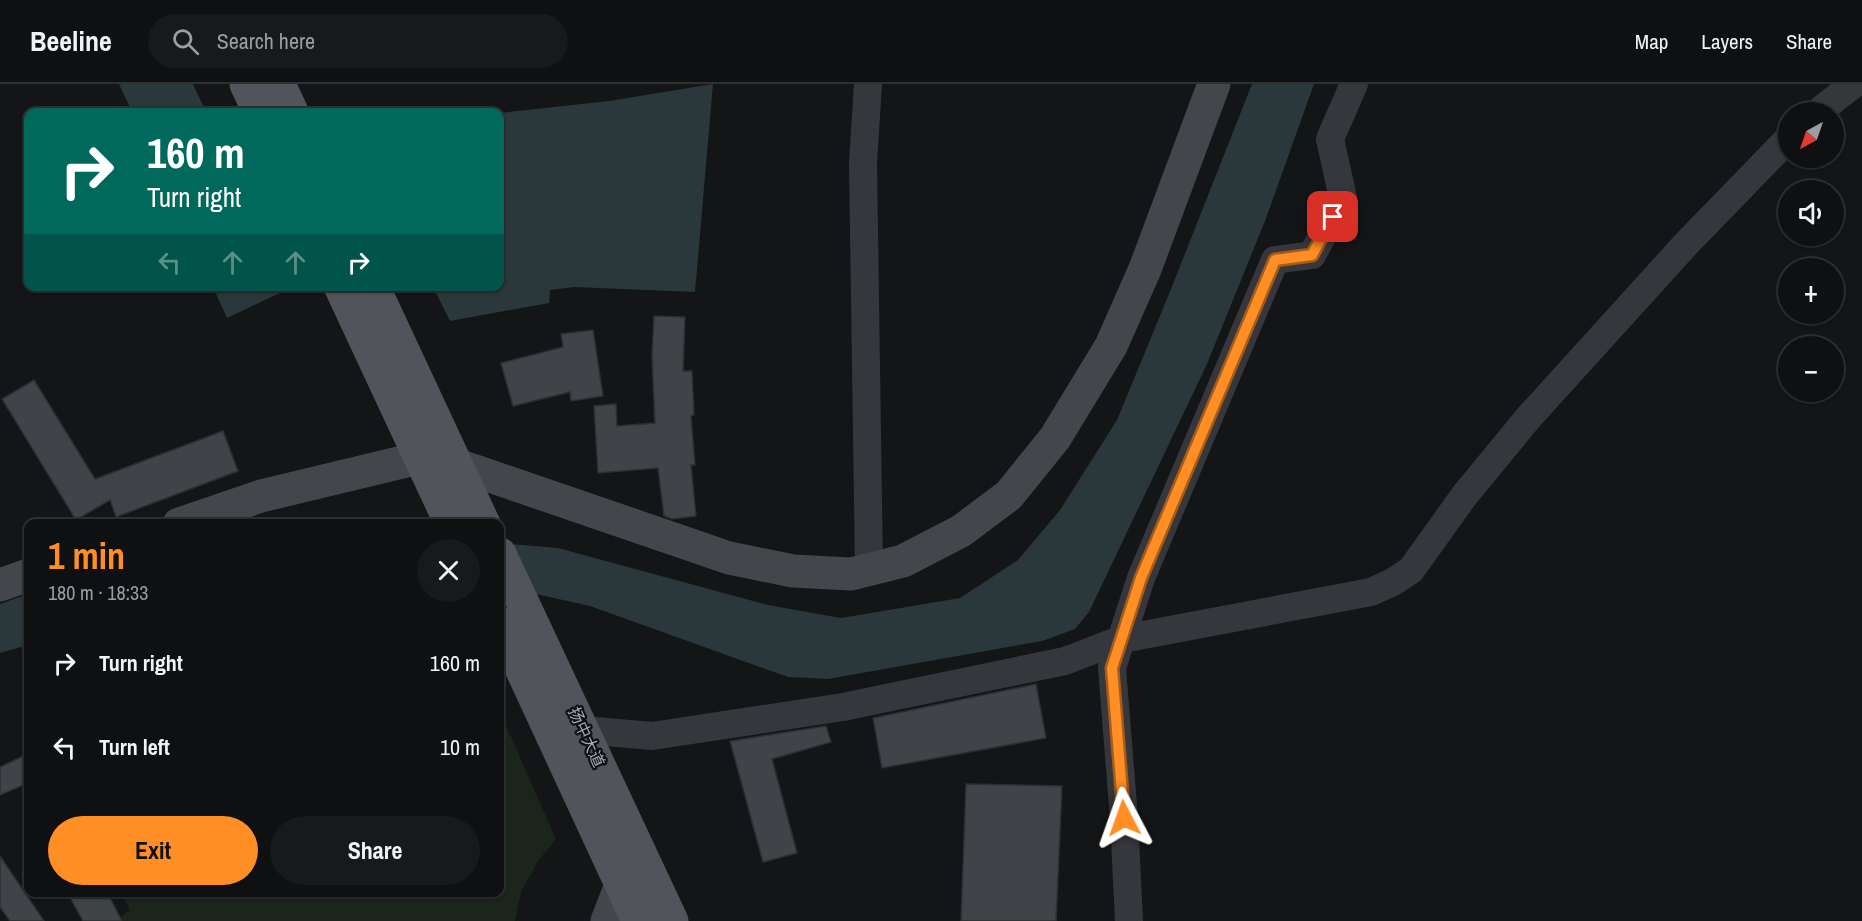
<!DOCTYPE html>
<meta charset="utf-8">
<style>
:root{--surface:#0f1011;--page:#18191a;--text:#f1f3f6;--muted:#9b9d9f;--line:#2f3031;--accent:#ff8e24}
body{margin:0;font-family:"Archivo Narrow","Noto Sans SC",sans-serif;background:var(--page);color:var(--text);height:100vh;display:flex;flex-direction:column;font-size:22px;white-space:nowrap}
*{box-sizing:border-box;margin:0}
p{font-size:20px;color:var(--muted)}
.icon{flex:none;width:33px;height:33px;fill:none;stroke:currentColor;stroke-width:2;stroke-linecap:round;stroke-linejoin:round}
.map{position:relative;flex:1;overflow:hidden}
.details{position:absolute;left:24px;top:435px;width:480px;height:378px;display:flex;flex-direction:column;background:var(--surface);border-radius:12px;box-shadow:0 2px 4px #0004,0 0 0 2px var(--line)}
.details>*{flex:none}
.guide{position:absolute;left:24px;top:24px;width:480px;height:183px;border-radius:12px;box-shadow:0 2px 4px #0004,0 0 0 2px var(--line);background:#00695c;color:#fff;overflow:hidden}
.needle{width:39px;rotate:220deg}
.buttons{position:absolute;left:1778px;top:18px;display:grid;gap:12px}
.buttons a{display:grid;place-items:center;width:66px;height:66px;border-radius:50%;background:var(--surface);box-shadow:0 2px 4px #0004,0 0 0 2px var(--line);font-size:30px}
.pin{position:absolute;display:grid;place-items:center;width:51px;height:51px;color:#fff;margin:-26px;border-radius:12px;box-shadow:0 3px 9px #0006}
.me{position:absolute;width:66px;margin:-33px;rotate:356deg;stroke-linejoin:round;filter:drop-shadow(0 0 4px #0008)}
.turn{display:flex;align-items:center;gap:21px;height:126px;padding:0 24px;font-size:27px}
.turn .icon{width:78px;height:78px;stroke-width:2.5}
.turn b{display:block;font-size:42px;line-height:51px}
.lanes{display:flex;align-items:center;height:57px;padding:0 24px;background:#0003;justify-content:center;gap:30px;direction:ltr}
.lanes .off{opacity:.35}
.round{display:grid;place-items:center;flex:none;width:63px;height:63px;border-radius:32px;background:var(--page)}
.overview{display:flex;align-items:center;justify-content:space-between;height:102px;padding:0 24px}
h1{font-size:36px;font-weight:700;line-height:45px;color:var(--accent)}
.action{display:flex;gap:12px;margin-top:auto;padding:12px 24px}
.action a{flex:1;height:69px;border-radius:36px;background:var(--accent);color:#111;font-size:24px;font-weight:700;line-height:69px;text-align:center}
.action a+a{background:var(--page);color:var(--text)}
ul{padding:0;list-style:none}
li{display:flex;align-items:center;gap:18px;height:84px;padding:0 24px}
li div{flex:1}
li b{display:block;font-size:22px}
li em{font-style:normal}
header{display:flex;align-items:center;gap:36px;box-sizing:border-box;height:84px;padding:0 30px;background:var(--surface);border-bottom:2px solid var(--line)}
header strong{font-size:28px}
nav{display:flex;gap:33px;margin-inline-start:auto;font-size:21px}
.search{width:420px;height:54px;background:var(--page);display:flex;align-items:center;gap:15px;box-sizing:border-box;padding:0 21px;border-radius:33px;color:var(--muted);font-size:22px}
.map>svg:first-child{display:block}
.green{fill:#1c251c}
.water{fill:#2a373b}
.building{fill:#404347;stroke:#2e2f33;stroke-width:1.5}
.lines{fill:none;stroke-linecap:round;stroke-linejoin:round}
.street{stroke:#35373c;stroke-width:28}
.secondary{stroke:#43474c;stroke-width:33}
.primary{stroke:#51555b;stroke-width:33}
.route-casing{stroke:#a65c17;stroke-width:15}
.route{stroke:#ff8e24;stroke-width:10}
.labels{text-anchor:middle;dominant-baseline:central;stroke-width:4.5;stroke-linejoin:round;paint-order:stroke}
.street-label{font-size:16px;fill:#a5aeb8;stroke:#0f1012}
</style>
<header>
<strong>Beeline</strong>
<div class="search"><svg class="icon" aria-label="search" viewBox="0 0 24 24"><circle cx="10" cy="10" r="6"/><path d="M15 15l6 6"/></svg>Search here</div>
<nav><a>Map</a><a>Layers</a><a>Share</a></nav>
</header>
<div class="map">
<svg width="1862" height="837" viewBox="0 0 1862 837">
<rect width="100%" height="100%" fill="#141517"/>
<path class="green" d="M 500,628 L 556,755 L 538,777 L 521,808 L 515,837 L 116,837 L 130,826 L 121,809 L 500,808 Z"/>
<path class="water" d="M 119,0 L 193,0 L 206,28 L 132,28 Z
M 713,0 L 695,208 L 574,203 L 550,206 L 549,219 L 450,237 L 433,203 L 500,202 L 500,29 L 609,17 Z
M 1252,0 L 1314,0 L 1265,137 L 1207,280 L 1089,528 L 1075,545 L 1042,557 L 828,595 L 788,593 L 590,522 L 500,502 L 500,459 L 558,464 L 768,521 L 841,534 L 960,514 L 1018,476 L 1060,426 L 1117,336 L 1171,205 Z
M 213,203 L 282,203 L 284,207 L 227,234 Z
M 28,510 L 28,561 L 0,569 L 0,520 Z"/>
<path class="building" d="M 654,232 L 685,233 L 683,287 L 692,287 L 694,331 L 691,332 L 695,381 L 691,381 L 696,432 L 672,435 L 664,432 L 658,384 L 598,389 L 594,322 L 616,320 L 617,342 L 655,339 L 652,273 Z
M 593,246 L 603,312 L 571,317 L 570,308 L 513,322 L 501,279 L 563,263 L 561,250 Z
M 34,296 L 95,395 L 223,347 L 238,387 L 116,433 L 110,416 L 76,436 L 2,315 Z
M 1036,600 L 1046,654 L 882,684 L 873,634 Z
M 826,642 L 831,658 L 772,675 L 797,769 L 763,778 L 730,657 Z
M 28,670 L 28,699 L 0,711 L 0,683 Z
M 966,700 L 1062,702 L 1056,837 L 961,837 Z
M 0,772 L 44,837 L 10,837 L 0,823 Z
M 67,808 L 107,808 L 122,837 L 83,837 Z"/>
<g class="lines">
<path class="street" d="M 868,0 L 863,79 L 869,485
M 1818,28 L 1854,0
M 584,646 L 652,652 L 843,623 L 1065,577 L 1122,555 L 1371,508 L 1393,498 L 1411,486 L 1464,412 L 1529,333 L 1686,160 L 1788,55
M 1129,837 L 1124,734 L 1112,584 L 1141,494 L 1275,176 L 1312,171 L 1343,114 L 1330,55 L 1354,0"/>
<path class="secondary" d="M 179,440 L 261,412 L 419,374 L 455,380 L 729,474 L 793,487 L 851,490 L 903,477 L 961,447 L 1009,411 L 1055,354 L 1111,262 L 1145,185 L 1214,0
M 0,501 L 28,491
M 607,837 L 621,801"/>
<path class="primary" d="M 246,0 L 259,28
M 279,0 L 292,28
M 340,202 L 451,440
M 373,202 L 484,440
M 500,470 L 672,837
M 500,539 L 638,837"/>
</g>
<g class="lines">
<defs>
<path id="route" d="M 1124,734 L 1112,584 L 1141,494 L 1275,176 L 1312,171 L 1333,133"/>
</defs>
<use href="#route" class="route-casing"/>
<use href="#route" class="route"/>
</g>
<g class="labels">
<g class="street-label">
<text transform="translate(587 653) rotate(65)">扬中大道</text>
</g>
</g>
</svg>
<div class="buttons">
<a><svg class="needle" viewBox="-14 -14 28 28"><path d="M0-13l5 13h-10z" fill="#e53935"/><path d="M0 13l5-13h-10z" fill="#9b9d9f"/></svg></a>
<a><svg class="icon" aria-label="sound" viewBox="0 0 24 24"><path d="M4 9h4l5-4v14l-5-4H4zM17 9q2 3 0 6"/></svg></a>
<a>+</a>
<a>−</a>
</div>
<div class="pin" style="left:1333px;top:133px;background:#d93025"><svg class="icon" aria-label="arrive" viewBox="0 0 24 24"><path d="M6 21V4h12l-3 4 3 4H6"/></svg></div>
<svg class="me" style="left:1124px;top:734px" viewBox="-20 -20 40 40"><path d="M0-17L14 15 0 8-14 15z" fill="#ff8e24" stroke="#fff" stroke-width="4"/></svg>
<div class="guide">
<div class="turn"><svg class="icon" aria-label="right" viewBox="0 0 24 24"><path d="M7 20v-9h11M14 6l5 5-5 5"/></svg><div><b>160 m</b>Turn right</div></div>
<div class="lanes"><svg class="icon off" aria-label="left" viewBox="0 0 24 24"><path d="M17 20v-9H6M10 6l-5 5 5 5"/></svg><svg class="icon off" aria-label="ahead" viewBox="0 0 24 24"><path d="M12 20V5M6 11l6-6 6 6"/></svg><svg class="icon off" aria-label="ahead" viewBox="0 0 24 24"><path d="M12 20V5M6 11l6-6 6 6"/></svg><svg class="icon" aria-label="right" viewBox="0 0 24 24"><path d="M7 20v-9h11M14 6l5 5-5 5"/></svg></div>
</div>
<section class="details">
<div class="overview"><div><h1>1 min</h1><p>180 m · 18:33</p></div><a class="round"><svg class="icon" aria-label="close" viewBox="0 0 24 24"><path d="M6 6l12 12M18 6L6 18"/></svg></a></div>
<ul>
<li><svg class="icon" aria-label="right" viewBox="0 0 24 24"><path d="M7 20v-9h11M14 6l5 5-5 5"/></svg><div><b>Turn right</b></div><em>160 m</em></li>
<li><svg class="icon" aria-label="left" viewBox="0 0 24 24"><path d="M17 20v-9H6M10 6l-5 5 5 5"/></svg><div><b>Turn left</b></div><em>10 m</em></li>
</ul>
<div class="action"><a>Exit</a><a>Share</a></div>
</section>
</div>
